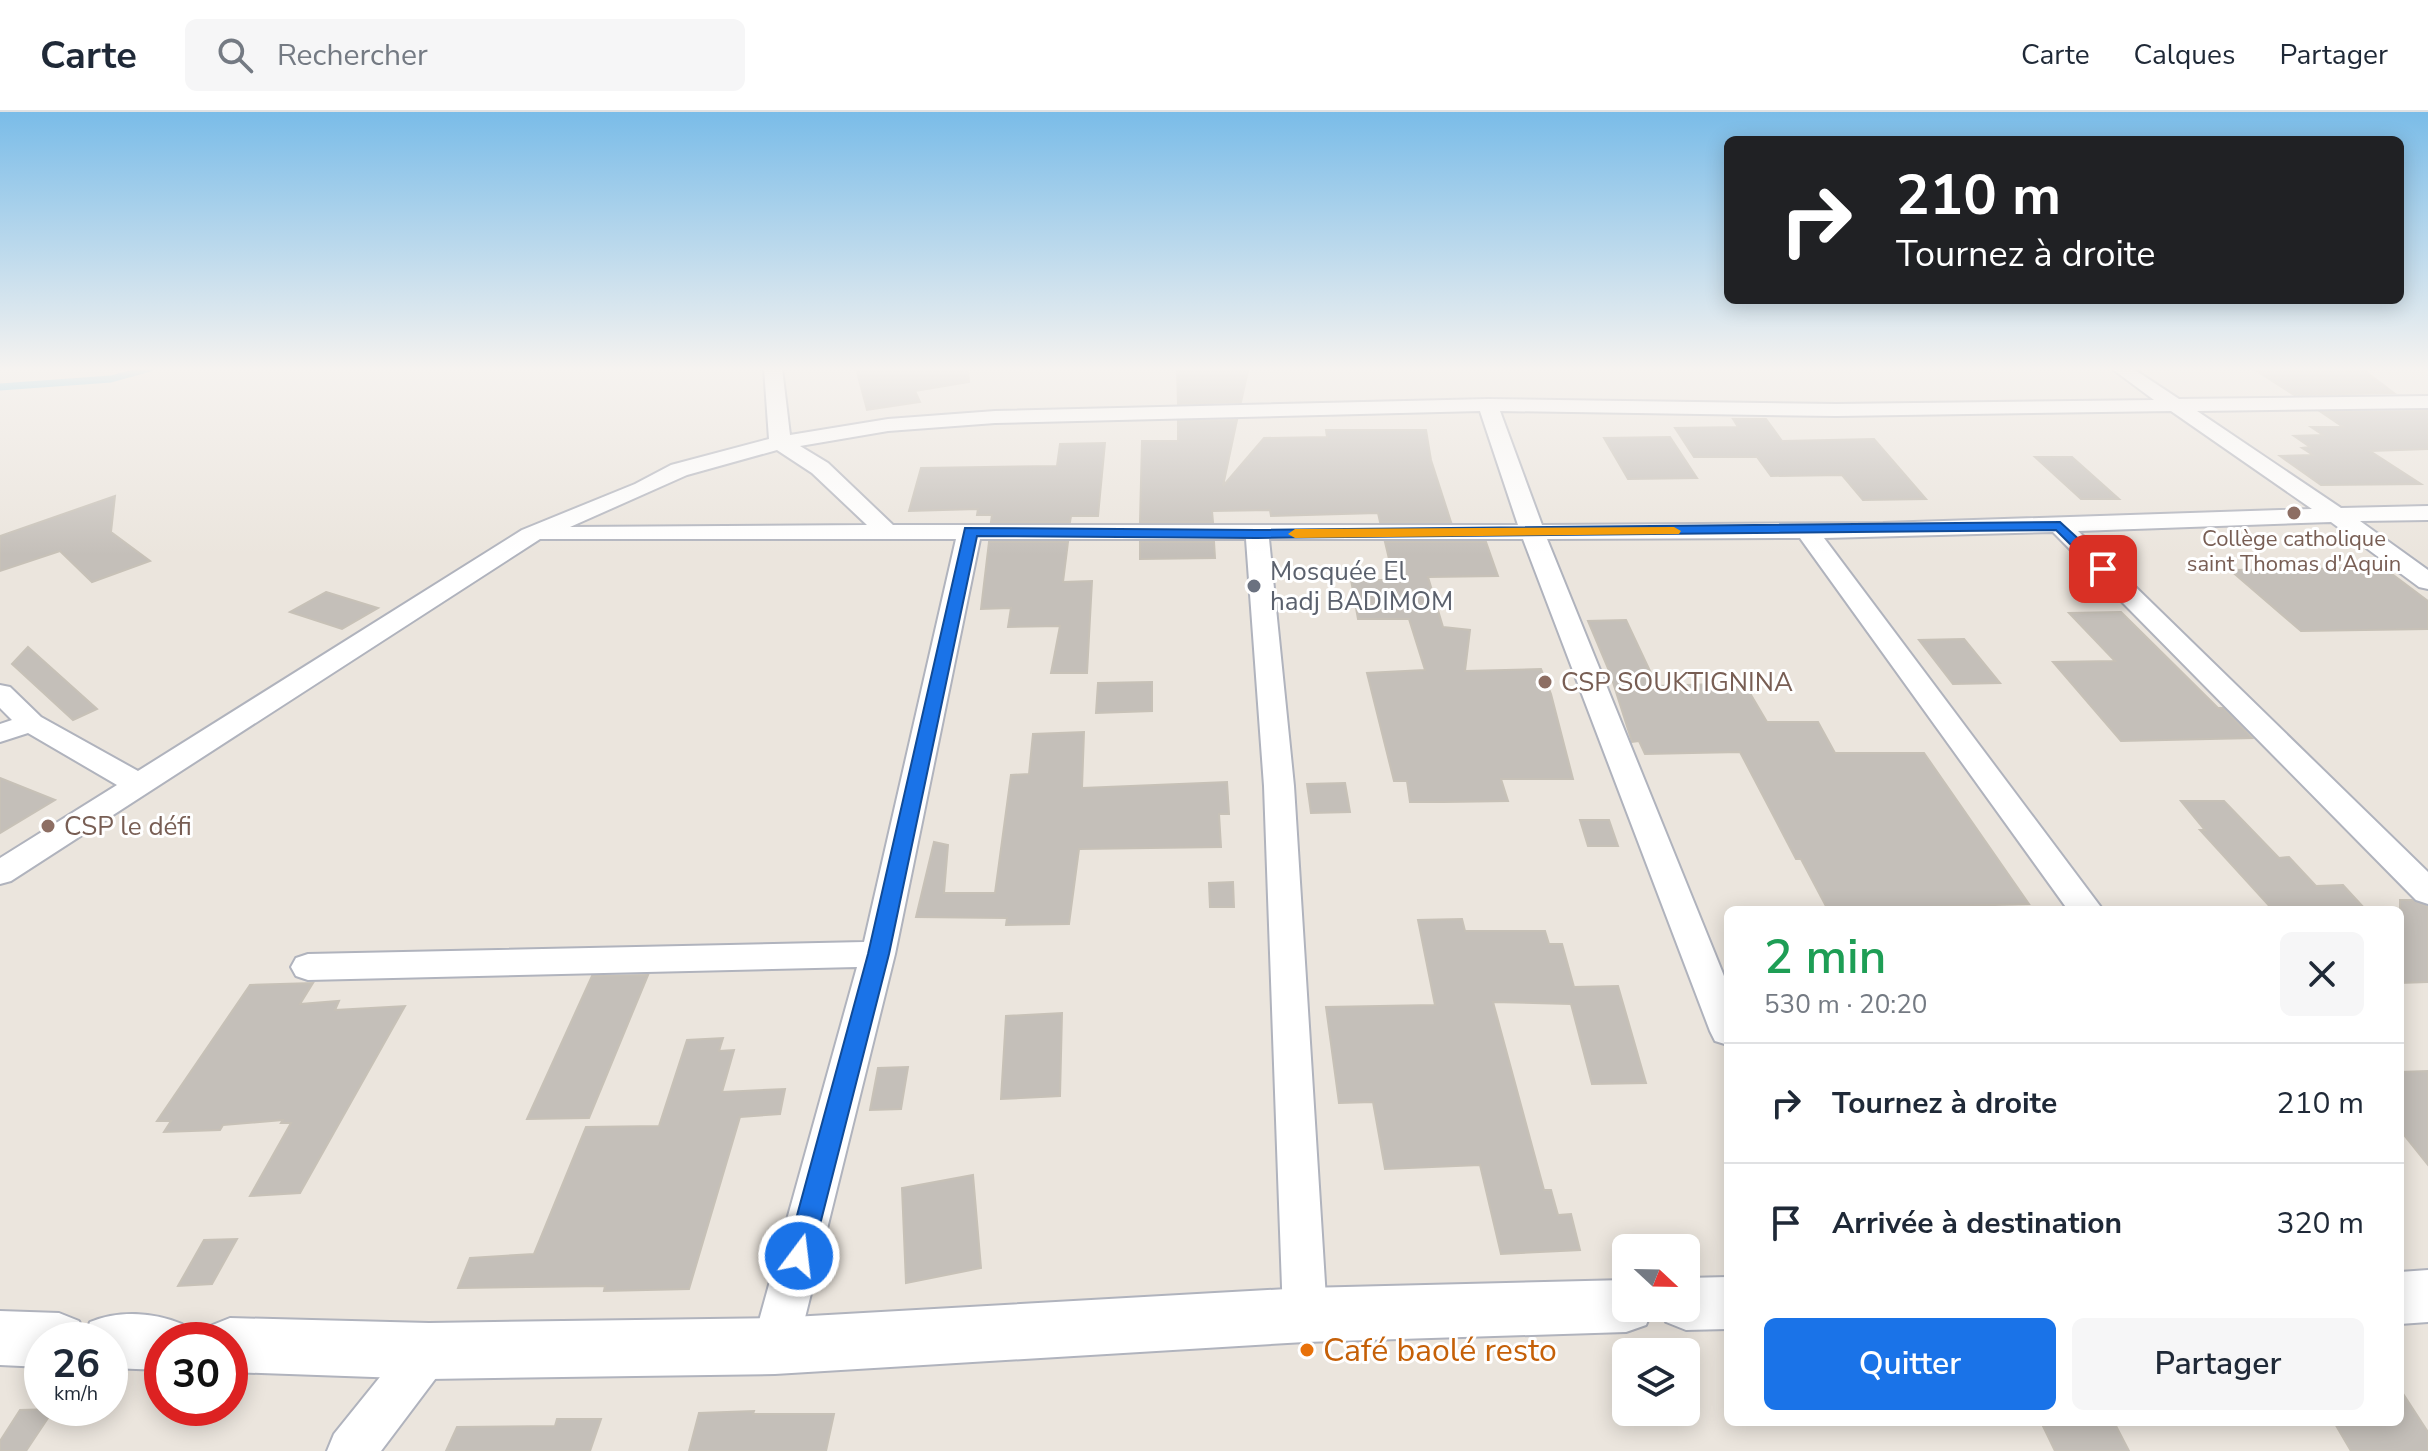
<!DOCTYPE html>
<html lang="fr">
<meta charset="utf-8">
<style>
:root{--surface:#fff;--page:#f6f6f7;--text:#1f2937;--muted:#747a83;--line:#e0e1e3;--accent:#1a73e8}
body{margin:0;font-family:"Nunito Sans",sans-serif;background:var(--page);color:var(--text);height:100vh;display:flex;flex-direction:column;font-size:30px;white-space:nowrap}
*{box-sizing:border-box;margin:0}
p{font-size:26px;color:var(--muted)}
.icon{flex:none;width:44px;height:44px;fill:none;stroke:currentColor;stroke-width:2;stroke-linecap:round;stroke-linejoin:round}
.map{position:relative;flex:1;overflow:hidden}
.details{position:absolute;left:1724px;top:794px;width:680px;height:520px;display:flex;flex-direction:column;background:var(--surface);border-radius:12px;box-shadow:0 4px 20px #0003}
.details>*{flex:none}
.hud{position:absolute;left:1724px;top:24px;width:680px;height:168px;border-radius:12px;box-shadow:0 4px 20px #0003;background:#202124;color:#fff;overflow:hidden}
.needle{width:52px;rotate:112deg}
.controls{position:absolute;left:1612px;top:1122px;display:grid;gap:16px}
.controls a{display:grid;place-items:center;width:88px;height:88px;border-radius:12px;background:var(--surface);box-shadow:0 4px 20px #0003;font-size:40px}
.speed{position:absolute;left:24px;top:1210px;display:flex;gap:16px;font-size:40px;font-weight:700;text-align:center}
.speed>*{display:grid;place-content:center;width:104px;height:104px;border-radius:50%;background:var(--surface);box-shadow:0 4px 20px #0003;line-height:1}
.speed small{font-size:20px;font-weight:400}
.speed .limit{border:12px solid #d22;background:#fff;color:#111}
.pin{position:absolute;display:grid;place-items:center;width:68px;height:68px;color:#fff;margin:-34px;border-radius:16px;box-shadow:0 4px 12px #0006}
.me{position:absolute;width:88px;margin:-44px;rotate:15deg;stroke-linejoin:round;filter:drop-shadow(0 0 6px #0008)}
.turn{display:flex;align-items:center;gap:28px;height:168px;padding:0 40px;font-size:36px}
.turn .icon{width:104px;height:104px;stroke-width:2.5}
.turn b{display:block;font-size:56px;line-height:68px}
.round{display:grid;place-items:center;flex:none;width:84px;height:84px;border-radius:12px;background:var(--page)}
.overview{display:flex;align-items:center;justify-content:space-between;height:136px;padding:0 40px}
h1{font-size:48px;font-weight:600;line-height:60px;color:#1e9e55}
.primary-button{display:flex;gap:16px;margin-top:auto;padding:16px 40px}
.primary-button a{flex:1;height:92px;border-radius:12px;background:var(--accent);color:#fff;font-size:32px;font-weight:600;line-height:92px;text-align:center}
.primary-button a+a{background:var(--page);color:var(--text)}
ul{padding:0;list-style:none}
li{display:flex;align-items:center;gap:24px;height:120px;padding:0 40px;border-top:2px solid var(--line)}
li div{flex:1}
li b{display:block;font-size:30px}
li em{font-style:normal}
header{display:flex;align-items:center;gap:48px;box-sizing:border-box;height:112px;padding:0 40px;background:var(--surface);border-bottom:2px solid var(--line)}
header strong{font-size:38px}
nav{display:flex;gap:44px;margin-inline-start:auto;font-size:28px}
.search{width:560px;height:72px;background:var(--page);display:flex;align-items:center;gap:20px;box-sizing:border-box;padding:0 28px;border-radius:12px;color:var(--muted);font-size:30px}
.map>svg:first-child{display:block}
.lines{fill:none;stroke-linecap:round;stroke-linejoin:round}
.stream{stroke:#76c8e8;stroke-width:7}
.building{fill:#c4bfb9;stroke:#c7c1b7;stroke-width:2}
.minor-casing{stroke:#b0b3bd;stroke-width:4}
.tertiary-casing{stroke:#b0b3bd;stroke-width:4}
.minor{fill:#fff;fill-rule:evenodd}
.tertiary{fill:#fff;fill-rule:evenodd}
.route{fill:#1a73e8;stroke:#114b97;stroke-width:2}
.slow{fill:#f59e0b}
.education-dot{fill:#8d6e63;stroke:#fff;stroke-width:3}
.worship-dot{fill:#6b7280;stroke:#fff;stroke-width:3}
.food-dot{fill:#e8710a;stroke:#fff;stroke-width:3}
.labels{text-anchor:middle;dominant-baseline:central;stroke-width:6;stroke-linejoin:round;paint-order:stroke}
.far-education-label{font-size:22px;fill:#785e54;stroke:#fff}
.worship-label{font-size:26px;fill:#5b616d;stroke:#fff;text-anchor:start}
.education-label{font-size:26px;fill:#785e54;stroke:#fff;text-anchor:start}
.near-food-label{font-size:32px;fill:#c56008;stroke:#fff;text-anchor:start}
</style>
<header>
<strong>Carte</strong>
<div class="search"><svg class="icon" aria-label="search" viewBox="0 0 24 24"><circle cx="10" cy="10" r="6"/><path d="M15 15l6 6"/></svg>Rechercher</div>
<nav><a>Carte</a><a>Calques</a><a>Partager</a></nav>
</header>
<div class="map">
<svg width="2428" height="1339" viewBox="0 0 2428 1339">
<rect width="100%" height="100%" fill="#ebe5dd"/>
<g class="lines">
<path class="stream" d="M 0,275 L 111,267 L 151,256"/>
</g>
<path class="building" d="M 856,256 L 968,256 L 969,270 L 915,279 L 920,290 L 867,298 Z
M 1177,256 L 1248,259 L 1241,290 L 1178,292 Z
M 2252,256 L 2361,256 L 2394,281 L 2294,283 Z
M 2428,299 L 2428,337 L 2370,339 L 2421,372 L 2321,373 L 2280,344 L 2313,343 L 2302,336 L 2310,335 L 2294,324 L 2323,323 L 2311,315 L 2343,315 L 2321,300 Z
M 1733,307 L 1766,307 L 1782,329 L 1874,327 L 1926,387 L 1863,388 L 1842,363 L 1771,364 L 1757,345 L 1694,345 L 1675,316 L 1738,315 Z
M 1237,308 L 1223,374 L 1264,326 L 1327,325 L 1326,318 L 1426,318 L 1431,348 L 1451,410 L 1380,410 L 1378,401 L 1271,404 L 1270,398 L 1212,399 L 1213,410 L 1140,410 L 1142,329 L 1178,329 L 1178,309 Z
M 1670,325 L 1697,366 L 1628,367 L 1604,326 Z
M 1105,331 L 1098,404 L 1071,404 L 1070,410 L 991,410 L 992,403 L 977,403 L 978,397 L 909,399 L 921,356 L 1057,354 L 1060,332 Z
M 2035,345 L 2072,345 L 2119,387 L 2081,387 Z
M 115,384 L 111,420 L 150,449 L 92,470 L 60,439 L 0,459 L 0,424 Z
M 989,430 L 1068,430 L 1063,470 L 1092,469 L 1087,561 L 1051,561 L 1060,514 L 1008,515 L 1011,496 L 981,497 Z
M 1140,430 L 1214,430 L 1215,446 L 1140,447 Z
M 1385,430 L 1486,430 L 1498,464 L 1428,465 L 1443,515 L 1470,518 L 1465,559 L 1541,557 L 1551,582 L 1573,667 L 1501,667 L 1508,689 L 1444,690 L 1410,690 L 1407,669 L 1394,669 L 1367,561 L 1425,558 L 1409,507 L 1358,507 L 1351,468 L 1394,468 Z
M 2384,456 L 2428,489 L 2428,517 L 2301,519 L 2230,458 Z
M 326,480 L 378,496 L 342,517 L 290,500 Z
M 2121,500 L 2218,596 L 2223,596 L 2252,626 L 2121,629 L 2053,550 L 2115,549 L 2069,501 Z
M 1626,508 L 1657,574 L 1744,571 L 1767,610 L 1818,610 L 1835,641 L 1924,641 L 2029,792 L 1923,795 L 1925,798 L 1828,798 L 1801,747 L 1796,747 L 1740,640 L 1645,642 L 1639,629 L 1632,630 L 1610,561 L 1588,509 Z
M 1964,527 L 2000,571 L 1953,572 L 1919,528 Z
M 28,535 L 97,597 L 73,608 L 12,552 Z
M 1152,570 L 1152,599 L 1096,601 L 1098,571 Z
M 1084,620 L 1082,676 L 1227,670 L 1229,702 L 1219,702 L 1221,735 L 1079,737 L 1069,812 L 1006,813 L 1007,806 L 916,805 L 934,730 L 948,733 L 944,781 L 995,781 L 1011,663 L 1029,662 L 1033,622 Z
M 0,666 L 55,688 L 0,721 Z
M 1345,671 L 1350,700 L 1311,701 L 1307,672 Z
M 2181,689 L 2224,689 L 2279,746 L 2289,745 L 2316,774 L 2343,773 L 2366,798 L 2273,798 L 2200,718 L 2205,718 Z
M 1580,708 L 1609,708 L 1618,734 L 1588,734 Z
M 1233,770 L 1234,795 L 1210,795 L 1209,771 Z
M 2400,788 L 2412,788 L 2428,795 L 2428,870 L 2400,871 Z
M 1462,807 L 1465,819 L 1545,819 L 1549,832 L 1562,832 L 1574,875 L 1618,874 L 1646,971 L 1592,972 L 1571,892 L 1493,890 L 1544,1078 L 1551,1078 L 1558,1103 L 1571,1102 L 1580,1138 L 1501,1142 L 1480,1053 L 1385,1057 L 1373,990 L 1339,991 L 1326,895 L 1435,893 L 1418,808 Z
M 648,863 L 589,1006 L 527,1007 L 592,864 Z
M 313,871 L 300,892 L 339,889 L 335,898 L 405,894 L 300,1081 L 250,1084 L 291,1011 L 281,1011 L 283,1008 L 223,1013 L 220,1018 L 164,1020 L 171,1009 L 157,1009 L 250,873 Z
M 1062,901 L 1060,984 L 1001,987 L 1006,904 Z
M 723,926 L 719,939 L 734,938 L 722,980 L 785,977 L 780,1002 L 740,1005 L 689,1177 L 604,1179 L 605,1174 L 458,1176 L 470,1146 L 534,1142 L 586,1015 L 659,1014 L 687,928 Z
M 908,955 L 901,997 L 870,998 L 878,956 Z
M 2428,959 L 2428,1053 L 2400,1018 L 2400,960 Z
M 973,1063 L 981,1156 L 906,1171 L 902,1076 Z
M 237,1127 L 212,1172 L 178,1174 L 204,1128 Z
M 2400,1277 L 2428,1320 L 2428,1339 L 2351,1339 L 2334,1310 L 2400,1310 Z
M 54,1297 L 26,1339 L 0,1339 L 0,1329 L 20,1298 Z
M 754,1299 L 753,1302 L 834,1302 L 826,1339 L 689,1339 L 699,1301 Z
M 557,1307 L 601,1307 L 590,1339 L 446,1339 L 457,1315 L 555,1314 Z
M 2041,1310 L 2114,1310 L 2129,1339 L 2055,1339 Z"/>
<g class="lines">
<defs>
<path id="minor" d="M 764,256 L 782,256 L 790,323 L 888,307 L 995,299 L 1488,287 L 1836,292 L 2154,288 L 2111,256 L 2132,256 L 2179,287 L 2428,284 L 2428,296 L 2197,299 L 2341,396 L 2428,394 L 2428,408 L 2360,409 L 2428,458 L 2428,477 L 2419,475 L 2331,410 L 2078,419 L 2428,760 L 2428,792 L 2416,788 L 2053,420 L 1824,426 L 2103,798 L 2068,798 L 1800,426 L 1547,427 L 1728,874 L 1728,933 L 1715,929 L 1710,919 L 1523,427 L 1269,427 L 1294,674 L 1327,1203 L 1321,1218 L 1305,1224 L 1289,1218 L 1283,1203 L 1264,674 L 1246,427 L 980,427 L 895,842 L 798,1234 L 791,1249 L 775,1256 L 759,1249 L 752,1234 L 857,855 L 308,868 L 296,864 L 291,855 L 296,846 L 308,842 L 864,830 L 956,427 L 540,427 L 11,769 L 0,772 L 0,746 L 117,673 L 28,621 L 0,630 L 0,612 L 12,608 L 0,596 L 0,573 L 10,575 L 41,605 L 138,659 L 522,418 L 635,372 L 671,353 L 769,327 ZM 1480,299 L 1518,413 L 893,413 L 828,351 L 800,334 L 888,319 L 995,311 ZM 1500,299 L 1836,304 L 2171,299 L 2312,397 L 1883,411 L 1542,413 ZM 777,338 L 812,361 L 867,413 L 570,415 L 687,363 Z
M 429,1217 L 445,1224 L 452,1239 L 445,1254 L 381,1339 L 327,1339 L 334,1322 L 413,1224 Z"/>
<path id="tertiary" d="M 2428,1158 L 2428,1210 L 2400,1212 L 2400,1160 Z
M 1728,1165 L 1728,1217 L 1686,1218 L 1666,1210 L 1660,1196 L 1686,1196 L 1686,1166 Z
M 1626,1168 L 1626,1196 L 1653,1196 L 1646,1213 L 1626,1220 L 1305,1230 L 775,1262 L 429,1267 L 230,1260 L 230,1228 L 204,1228 L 210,1214 L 230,1206 L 429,1211 L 775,1206 L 1305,1176 Z
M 0,1199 L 59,1201 L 79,1209 L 85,1222 L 90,1210 C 119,1198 153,1200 182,1212 L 189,1228 L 162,1228 L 162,1258 L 110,1256 L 110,1228 L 42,1228 L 42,1255 L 0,1253 Z"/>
</defs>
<use href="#minor" class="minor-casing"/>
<use href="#tertiary" class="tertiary-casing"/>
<use href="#minor" class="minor"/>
<use href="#tertiary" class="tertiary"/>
</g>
<linearGradient id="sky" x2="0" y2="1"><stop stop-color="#7abce8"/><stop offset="0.58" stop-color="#f6f3f0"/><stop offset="1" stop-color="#f6f3f0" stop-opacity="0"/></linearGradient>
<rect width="2428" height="443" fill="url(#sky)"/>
<path class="route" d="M 2060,410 L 2108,454 L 2108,460 L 2098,460 L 2056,418 L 1257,426 L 977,424 L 889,842 L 812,1144 L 808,1152 L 799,1155 L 790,1152 L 786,1144 L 868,842 L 965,416 L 1257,418 Z"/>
<path class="slow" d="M 1674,415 L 1681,419 L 1679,422 L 1295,426 L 1288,422 L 1295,417 Z"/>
<g class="education-dot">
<circle cx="2294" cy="401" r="8"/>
<circle cx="1545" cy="570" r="8"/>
<circle cx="48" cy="714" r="8"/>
</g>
<circle class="worship-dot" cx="1254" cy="474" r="8"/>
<circle class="food-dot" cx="1307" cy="1238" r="8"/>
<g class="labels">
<g class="far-education-label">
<text x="2294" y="427">Collège catholique<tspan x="2294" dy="25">saint Thomas d'Aquin</tspan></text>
</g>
<g class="worship-label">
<text x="1270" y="459">Mosquée El<tspan x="1270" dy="30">hadj BADIMOM</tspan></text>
</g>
<g class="education-label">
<text x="1561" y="570">CSP SOUKTIGNINA</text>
<text x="64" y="714">CSP le défi</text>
</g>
<g class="near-food-label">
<text x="1323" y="1238">Café baolé resto</text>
</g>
</g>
</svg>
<div class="controls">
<a><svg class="needle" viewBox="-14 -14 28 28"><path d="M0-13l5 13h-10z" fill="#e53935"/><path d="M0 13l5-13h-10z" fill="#747a83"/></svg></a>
<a><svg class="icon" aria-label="layers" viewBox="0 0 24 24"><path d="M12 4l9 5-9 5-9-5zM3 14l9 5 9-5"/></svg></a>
</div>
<div class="speed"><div>26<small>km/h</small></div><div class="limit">30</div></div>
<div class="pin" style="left:2103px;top:457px;background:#d93025"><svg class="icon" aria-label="arrive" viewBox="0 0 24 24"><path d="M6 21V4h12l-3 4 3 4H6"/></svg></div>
<svg class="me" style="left:799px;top:1144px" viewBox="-20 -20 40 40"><circle r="17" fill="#1a73e8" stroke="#fff" stroke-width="3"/><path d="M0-11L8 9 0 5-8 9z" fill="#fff"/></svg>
<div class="hud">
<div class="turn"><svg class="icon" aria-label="right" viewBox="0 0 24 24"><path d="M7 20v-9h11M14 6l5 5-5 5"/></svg><div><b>210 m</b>Tournez à droite</div></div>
</div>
<section class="details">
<div class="overview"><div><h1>2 min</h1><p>530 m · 20:20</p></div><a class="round"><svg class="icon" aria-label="close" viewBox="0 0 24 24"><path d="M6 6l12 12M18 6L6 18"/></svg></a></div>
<ul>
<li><svg class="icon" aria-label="right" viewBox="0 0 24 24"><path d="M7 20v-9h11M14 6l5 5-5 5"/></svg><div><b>Tournez à droite</b></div><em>210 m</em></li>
<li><svg class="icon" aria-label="arrive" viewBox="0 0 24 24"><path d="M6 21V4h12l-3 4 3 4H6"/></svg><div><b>Arrivée à destination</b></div><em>320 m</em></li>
</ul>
<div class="primary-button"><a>Quitter</a><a>Partager</a></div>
</section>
</div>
